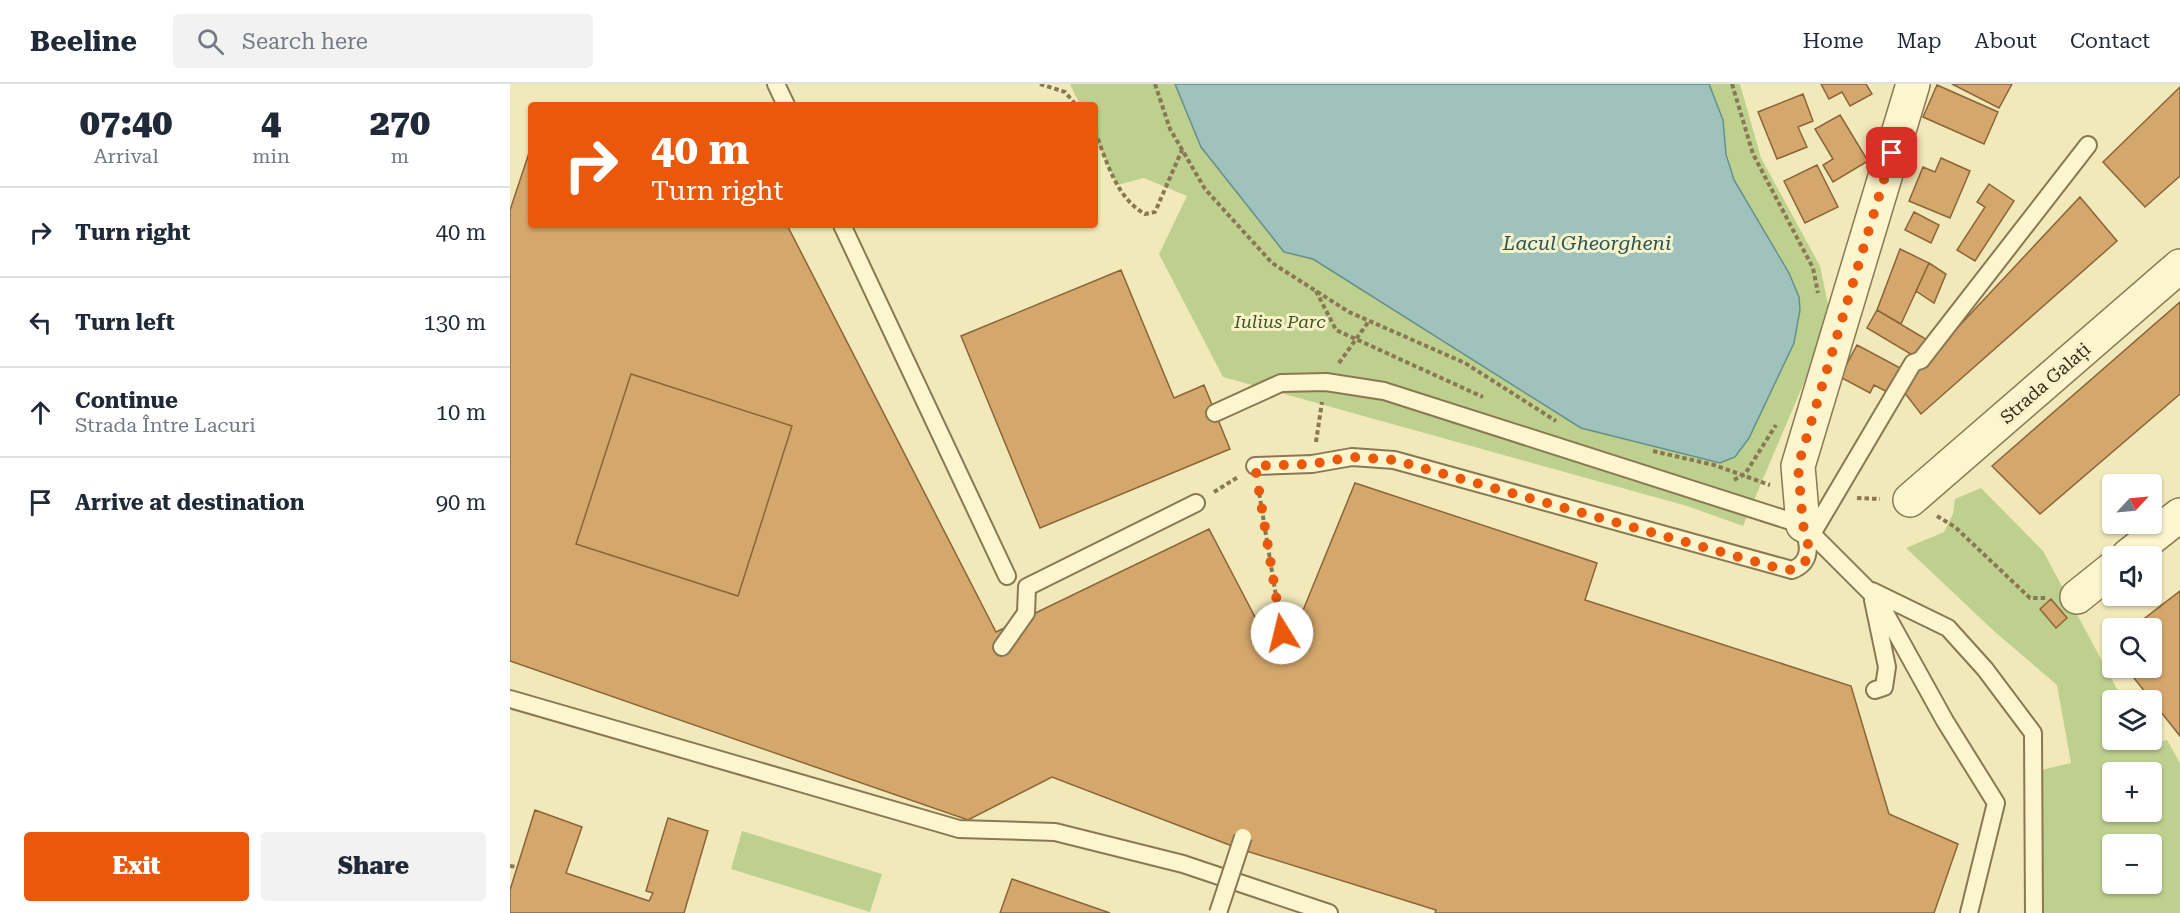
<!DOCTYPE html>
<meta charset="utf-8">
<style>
:root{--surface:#fff;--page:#f2f2f3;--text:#1f2937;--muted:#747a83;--line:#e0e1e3;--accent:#ea580c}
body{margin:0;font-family:"Roboto Serif",serif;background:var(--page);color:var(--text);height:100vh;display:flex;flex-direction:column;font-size:22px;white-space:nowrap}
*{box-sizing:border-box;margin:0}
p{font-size:20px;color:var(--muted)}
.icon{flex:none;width:33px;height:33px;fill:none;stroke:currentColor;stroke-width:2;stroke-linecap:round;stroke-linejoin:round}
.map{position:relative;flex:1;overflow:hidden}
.side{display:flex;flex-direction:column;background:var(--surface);width:510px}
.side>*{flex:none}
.banner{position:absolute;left:18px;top:18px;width:570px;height:126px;border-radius:6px;box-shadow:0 2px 4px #0004;background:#ea580c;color:#fff;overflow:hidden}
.needle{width:39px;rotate:64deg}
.buttons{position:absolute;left:1592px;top:390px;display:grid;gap:12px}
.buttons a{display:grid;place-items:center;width:60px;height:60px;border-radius:6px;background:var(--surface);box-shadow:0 2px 4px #0004;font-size:30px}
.pin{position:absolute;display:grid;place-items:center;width:51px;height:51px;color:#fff;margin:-26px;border-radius:12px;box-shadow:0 3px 9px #0006}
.me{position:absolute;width:66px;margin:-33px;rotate:351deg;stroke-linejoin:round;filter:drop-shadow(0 0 4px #0008)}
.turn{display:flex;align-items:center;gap:21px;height:126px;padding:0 24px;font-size:27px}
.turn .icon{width:78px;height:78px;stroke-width:2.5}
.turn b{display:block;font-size:42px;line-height:51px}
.eta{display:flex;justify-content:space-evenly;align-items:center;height:102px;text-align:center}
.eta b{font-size:36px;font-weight:800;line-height:42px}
.button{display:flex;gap:12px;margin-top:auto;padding:12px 24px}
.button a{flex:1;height:69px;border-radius:6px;background:var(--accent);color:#fff;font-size:24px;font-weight:800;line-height:69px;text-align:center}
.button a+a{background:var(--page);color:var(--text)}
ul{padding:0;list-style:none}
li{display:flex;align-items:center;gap:18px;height:90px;padding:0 24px;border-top:2px solid var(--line)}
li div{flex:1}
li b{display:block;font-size:22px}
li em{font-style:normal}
header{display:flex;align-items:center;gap:36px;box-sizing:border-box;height:84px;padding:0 30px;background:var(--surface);border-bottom:2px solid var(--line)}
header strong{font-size:28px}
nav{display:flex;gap:33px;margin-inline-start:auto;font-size:21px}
.search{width:420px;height:54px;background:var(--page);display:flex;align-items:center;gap:15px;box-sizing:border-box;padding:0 21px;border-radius:6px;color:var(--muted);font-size:22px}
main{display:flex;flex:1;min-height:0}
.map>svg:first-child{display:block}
.green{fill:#bed08e;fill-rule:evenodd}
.water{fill:#9fc2bd;stroke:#66908b;stroke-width:1.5}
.building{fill:#d4a76c;stroke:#8b6537;stroke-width:1.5}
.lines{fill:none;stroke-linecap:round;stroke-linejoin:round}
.service-casing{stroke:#8a7853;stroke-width:20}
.minor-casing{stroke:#8a7853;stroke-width:36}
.path{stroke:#8a7853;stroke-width:4;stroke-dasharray:4.5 3;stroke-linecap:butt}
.service{stroke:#fcf5ce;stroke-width:16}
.minor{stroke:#fcf5ce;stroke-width:33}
.service-bridge-casing{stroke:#8a7853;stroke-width:20;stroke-linecap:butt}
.service-bridge{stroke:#fcf5ce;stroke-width:16}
.route{stroke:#ea580c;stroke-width:10;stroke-dasharray:0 18}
.labels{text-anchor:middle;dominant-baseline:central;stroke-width:6;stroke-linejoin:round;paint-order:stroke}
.park-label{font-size:18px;font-style:italic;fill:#3f561e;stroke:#f8f2ca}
.street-label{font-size:18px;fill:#372c19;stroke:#f8f2ca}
.water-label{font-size:20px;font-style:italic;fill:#275459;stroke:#f8f2ca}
</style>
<header>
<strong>Beeline</strong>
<div class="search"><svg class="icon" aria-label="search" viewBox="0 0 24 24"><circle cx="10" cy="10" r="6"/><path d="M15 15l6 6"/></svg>Search here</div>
<nav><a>Home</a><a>Map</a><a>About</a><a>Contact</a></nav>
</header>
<main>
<section class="side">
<div class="eta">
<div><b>07:40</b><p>Arrival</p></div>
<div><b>4</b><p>min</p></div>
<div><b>270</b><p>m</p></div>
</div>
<ul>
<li><svg class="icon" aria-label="right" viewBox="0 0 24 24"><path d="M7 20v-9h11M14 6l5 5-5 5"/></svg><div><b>Turn right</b></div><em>40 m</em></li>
<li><svg class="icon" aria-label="left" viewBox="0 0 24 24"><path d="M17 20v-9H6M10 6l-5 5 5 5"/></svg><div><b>Turn left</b></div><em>130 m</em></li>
<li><svg class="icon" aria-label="ahead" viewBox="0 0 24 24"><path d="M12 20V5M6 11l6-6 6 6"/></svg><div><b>Continue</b><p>Strada Între Lacuri</p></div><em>10 m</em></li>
<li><svg class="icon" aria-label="arrive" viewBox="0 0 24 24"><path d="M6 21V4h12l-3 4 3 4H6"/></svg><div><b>Arrive at destination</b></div><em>90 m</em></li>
</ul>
<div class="button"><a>Exit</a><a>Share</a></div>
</section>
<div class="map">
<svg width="1670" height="829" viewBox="0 0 1670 829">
<rect width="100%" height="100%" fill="#f2e9ba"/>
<path class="green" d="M 560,0 L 665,0 L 681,36 L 774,168 L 803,175 L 1071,344 L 1210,379 L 1271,174 L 1224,96 L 1199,0 L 1230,0 L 1251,74 L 1310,182 L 1321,235 L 1233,442 L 1177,422 L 713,293 L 649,170 L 677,112 L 634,94 L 607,101 L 585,53 L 585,21 L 570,21 Z
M 1471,404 L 1533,467 L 1613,616 L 1602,616 L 1602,656 L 1634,656 L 1637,662 L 1657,656 L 1670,679 L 1670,829 L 1524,829 L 1523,688 L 1561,679 L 1547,601 L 1485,548 L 1396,464 L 1434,448 L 1443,430 L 1445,415 ZM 1602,688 L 1641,688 L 1641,728 L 1602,728 ZM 1602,760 L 1641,760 L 1641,800 L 1602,800 Z
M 232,747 L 372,790 L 360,828 L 221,785 Z"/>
<path class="water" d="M 665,0 L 1199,0 L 1213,36 L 1216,70 L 1224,96 L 1279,189 L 1289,213 L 1290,226 L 1284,259 L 1239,354 L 1225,373 L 1210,379 L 1071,344 L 803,175 L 774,168 L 691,63 Z"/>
<path class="building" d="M 1311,0 L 1356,0 L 1362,10 L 1340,22 L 1332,8 L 1319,15 Z
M 1442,0 L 1502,0 L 1489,24 Z
M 1427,1 L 1488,28 L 1474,60 L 1413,33 Z
M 1670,3 L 1670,92 L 1635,123 L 1593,78 Z
M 1293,10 L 1303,37 L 1288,43 L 1297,63 L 1267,75 L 1248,28 Z
M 1330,31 L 1358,77 L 1323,98 L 1313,81 L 1323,75 L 1305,45 Z
M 21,63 L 21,141 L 277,141 L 486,548 L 699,445 L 756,554 L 785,546 L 845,399 L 1087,479 L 1075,516 L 1341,602 L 1379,730 L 1448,760 L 1424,829 L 925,829 L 926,826 L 730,765 L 542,693 L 458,736 L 0,577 L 0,126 Z
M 1431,74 L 1460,87 L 1440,134 L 1399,117 L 1413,83 L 1425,88 Z
M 1307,81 L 1328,123 L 1295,139 L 1274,97 Z
M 1479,100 L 1504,117 L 1465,177 L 1447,166 L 1475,123 L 1467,118 Z
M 1570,113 L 1607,157 L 1411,330 L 1391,304 Z
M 1404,128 L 1429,141 L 1421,159 L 1395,146 Z
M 1390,165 L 1419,179 L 1391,240 L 1367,226 Z
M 1419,179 L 1436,190 L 1424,219 L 1406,207 Z
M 611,186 L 664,314 L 694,301 L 720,365 L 530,444 L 451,252 Z
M 1670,218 L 1670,310 L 1530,430 L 1482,382 Z
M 1367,226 L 1419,257 L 1409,275 L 1357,244 Z
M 1347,261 L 1394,286 L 1381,310 L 1364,301 L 1360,309 L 1330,293 Z
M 121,290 L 282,342 L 228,512 L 66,460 Z
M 1670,507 L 1670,652 L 1616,584 L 1641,584 L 1641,544 L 1622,544 Z
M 1541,515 L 1557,534 L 1546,544 L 1530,525 Z
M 25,726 L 72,743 L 56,789 L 139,817 L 143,809 L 136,807 L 158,734 L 198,747 L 174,829 L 0,829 L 0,806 Z
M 502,795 L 600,829 L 490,829 Z"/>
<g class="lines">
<defs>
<path id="service" d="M 266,0 L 276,21
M 332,141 L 497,492
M 705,329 L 771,299 L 816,298 L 874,307 L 1293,441 L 1368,516 L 1435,637 L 1486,719 L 1459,829
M 745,382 L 802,380 L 842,373 L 884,376 L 1282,486 C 1303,478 1299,460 1293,442
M 1302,450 L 1403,279 L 1411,276 L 1578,61
M 1362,507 L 1438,544 L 1475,585 L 1523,649 L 1524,829
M 1363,516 L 1377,583 L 1374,603 L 1365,606
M 492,563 L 516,529 L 517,503 L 686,419
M 0,615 L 449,745 L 545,748 L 673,780 L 819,829"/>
<path id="minor" d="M 1400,416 L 1670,182
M 1293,441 L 1288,382 L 1403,0
M 1618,472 L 1670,431
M 1567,513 L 1602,485"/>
</defs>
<use href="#service" class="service-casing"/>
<use href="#minor" class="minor-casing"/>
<path class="path" d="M 530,0 L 555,8 L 566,21
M 645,0 L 660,45 L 695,105 L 762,179 L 839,228 L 955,279 L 1046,337
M 1222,0 L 1243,70 L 1303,184 L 1308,209
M 585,48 C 597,77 606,114 635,130 L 645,128 L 672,66
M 806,207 L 826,246 L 973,313
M 829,279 L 859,237
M 806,358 L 812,318
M 1143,367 L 1204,381 L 1260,401
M 1224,396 L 1235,390 L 1266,341
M 748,402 L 772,549
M 704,408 L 728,393
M 1347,414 L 1370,415
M 1427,432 L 1445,443 L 1520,514 L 1538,514
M 0,782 L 7,783"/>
<use href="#service" class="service"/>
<use href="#minor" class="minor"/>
<defs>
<path id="service-bridge" d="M 708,829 L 733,753"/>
</defs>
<use href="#service-bridge" class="service-bridge-casing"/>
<use href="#service-bridge" class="service-bridge"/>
</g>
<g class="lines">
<path class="route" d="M 772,549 L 745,382 L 802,380 L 842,373 L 884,376 L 1268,484 L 1282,486 L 1297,476 L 1298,458 L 1293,441 L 1288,382 L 1382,69"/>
</g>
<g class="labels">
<g class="park-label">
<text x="770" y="237">Iulius Parc</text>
</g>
<g class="street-label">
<text transform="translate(1535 299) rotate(-41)">Strada Galați</text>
</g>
<g class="water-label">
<text x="1077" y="159">Lacul Gheorgheni</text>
</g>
</g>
</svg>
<div class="buttons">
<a><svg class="needle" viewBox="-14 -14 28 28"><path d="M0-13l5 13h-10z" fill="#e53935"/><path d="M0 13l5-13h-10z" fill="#747a83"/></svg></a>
<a><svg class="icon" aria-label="sound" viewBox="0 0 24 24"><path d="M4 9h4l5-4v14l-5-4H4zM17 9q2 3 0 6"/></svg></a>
<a><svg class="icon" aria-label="search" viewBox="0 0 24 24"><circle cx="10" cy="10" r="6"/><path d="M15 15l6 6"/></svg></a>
<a><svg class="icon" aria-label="layers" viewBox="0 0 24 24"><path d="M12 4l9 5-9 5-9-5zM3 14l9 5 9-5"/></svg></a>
<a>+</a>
<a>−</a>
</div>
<div class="pin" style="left:1382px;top:69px;background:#d93025"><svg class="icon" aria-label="arrive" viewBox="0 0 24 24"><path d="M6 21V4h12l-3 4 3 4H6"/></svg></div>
<svg class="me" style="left:772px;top:549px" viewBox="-20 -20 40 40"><circle r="19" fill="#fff"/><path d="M0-13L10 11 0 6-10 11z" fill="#ea580c"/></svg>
<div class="banner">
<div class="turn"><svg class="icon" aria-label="right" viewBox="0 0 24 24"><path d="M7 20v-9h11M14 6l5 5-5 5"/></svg><div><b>40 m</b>Turn right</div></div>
</div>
</div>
</main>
